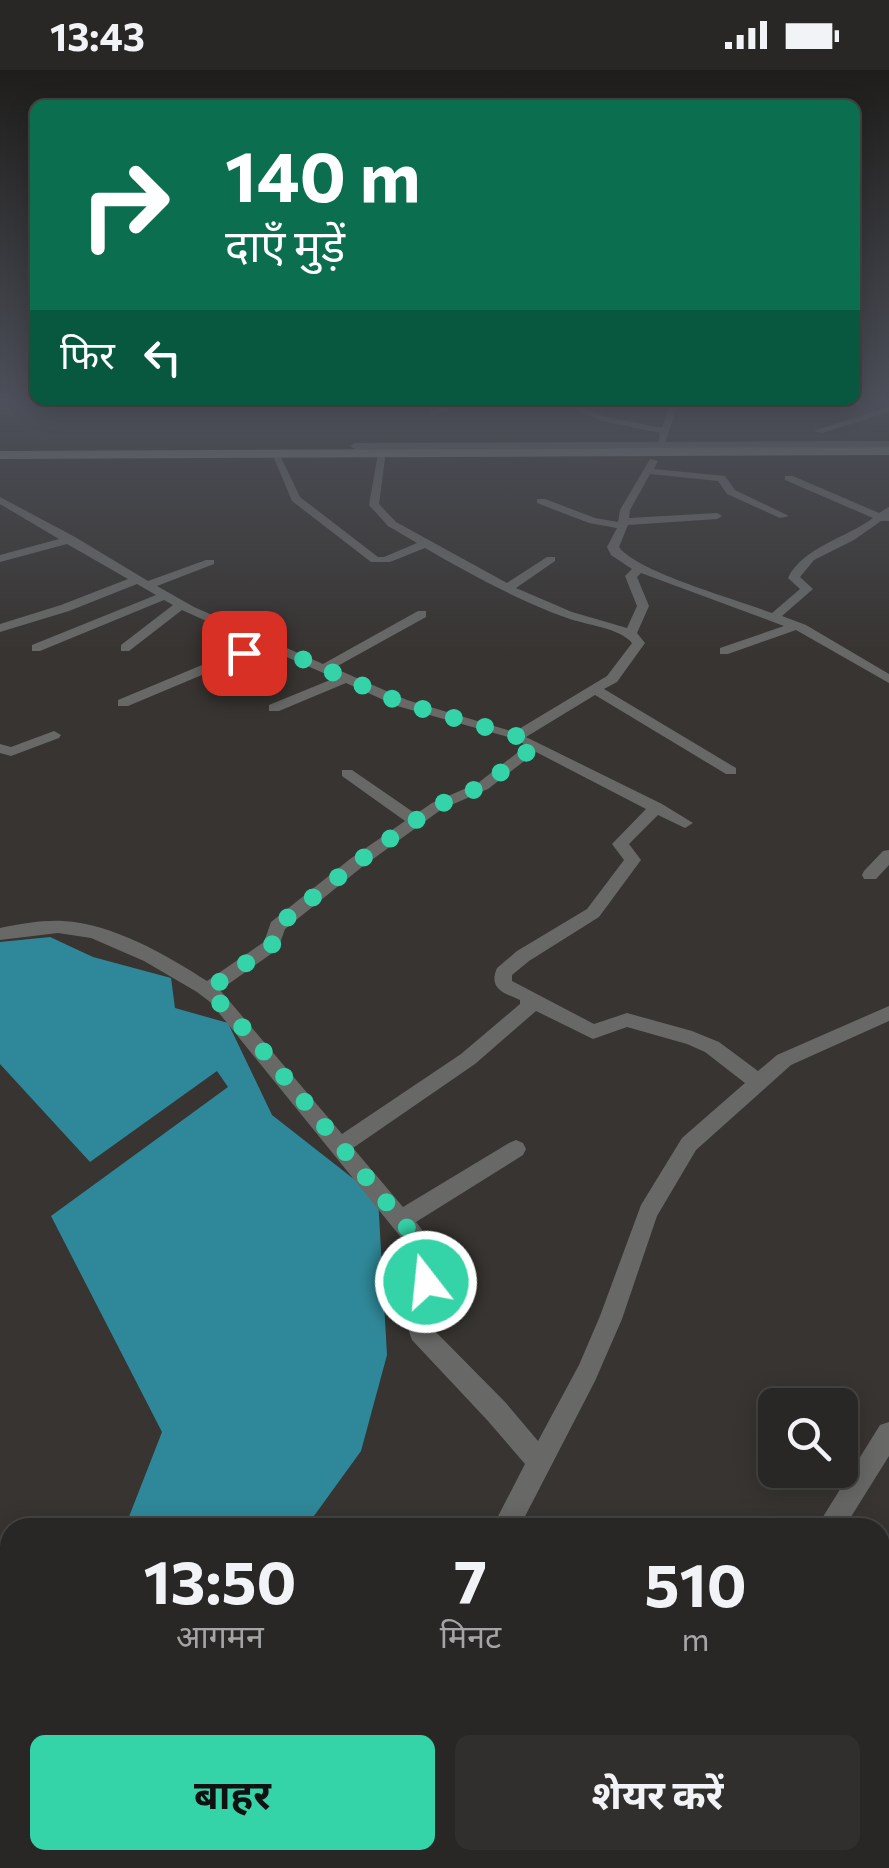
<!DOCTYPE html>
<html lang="hi">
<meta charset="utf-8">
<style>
:root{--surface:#292725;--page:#312f2d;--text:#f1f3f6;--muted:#a5a5a7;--line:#454442;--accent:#34d4a8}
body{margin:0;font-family:Commissioner,"Noto Sans Devanagari",sans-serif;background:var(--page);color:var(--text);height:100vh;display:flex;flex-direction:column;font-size:38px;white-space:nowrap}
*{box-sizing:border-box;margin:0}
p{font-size:32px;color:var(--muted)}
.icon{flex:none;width:55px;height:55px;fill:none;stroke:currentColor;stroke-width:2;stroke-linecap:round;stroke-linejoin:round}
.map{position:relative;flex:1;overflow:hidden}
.drawer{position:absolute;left:0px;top:1448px;width:890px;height:352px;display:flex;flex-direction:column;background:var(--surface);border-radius:30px 30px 0 0;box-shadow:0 5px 25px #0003,0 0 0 2px var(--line)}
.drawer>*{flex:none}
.top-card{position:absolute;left:30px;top:30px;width:830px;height:305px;border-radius:15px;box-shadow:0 5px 25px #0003,0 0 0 2px var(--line);background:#0b6e4f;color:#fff;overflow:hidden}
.buttons{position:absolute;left:758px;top:1318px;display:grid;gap:20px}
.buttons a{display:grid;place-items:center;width:100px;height:100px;border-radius:15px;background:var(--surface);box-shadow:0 5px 25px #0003,0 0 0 2px var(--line);font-size:50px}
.pin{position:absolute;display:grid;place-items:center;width:85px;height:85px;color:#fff;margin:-42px;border-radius:20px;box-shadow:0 5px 15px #0006}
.me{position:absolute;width:110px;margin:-55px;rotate:344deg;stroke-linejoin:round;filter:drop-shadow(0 0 8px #0008)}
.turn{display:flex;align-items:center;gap:35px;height:210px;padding:0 30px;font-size:45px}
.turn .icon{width:130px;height:130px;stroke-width:2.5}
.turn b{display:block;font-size:70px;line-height:85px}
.then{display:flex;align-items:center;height:95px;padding:0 30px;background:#0003;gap:20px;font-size:38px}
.eta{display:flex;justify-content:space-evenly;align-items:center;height:170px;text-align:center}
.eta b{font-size:60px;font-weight:700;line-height:70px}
.action{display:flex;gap:20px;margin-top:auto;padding:20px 30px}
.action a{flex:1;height:115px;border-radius:15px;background:var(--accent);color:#111;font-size:40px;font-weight:700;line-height:115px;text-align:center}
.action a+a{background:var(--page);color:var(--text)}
.status{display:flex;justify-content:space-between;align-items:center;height:70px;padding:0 50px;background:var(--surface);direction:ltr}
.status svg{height:28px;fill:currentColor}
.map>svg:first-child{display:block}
.water{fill:#2f8899}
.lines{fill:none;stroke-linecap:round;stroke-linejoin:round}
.canal{fill:#2f8899;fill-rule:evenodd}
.street{fill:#686967;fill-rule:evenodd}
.secondary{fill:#848683;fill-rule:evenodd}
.route{stroke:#34d4a8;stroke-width:18;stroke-dasharray:0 32.4}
</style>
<div class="status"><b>13:43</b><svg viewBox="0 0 49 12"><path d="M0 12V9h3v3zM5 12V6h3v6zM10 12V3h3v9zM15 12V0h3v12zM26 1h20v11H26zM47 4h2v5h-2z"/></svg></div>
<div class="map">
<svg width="889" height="1798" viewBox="0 0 889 1798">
<rect width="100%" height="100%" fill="#373431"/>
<path class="water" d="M 50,867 L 93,887 L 171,908 L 175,938 L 228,953 L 272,1045 L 378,1128 L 387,1285 L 361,1381 L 306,1457 L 125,1457 L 162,1362 L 51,1146 L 228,1017 L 217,1001 L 90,1092 L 0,994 L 0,872 Z"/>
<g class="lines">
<path class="canal" d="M 812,374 L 817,377 L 816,379 L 611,381 L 606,378 L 611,375 Z"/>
<path class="street" d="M 461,333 L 476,333 L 433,344 L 428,341 Z
M 560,333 L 571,333 L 607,347 L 662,358 L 671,333 L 679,333 L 665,372 L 889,371 L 889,377 L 355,379 L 350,376 L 355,373 L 659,372 L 660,363 L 602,351 Z
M 889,336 L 889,342 L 822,363 L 814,361 Z
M 271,381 L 279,383 L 300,427 L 378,487 L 384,487 L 417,473 L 388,456 L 369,435 L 378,383 L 386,381 L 379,434 L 396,452 L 507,513 L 547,487 L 555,487 L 555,491 L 516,518 L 572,542 L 627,558 L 637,536 L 625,506 L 632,499 L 611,485 L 607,477 L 617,458 L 589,453 L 537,433 L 537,429 L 545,429 L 595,448 L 618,452 L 620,440 L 650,389 L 658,391 L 654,399 L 725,406 L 735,420 L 789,446 L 780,448 L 727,424 L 718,411 L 650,404 L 630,440 L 629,448 L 717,443 L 722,446 L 717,449 L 628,455 L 619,477 C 637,502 738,530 772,543 L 800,519 L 788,508 C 802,478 846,468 873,448 L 785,410 L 785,406 L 793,406 L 879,443 L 889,437 L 889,451 L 881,451 L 854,470 L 814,490 L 800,507 L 813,519 L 782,546 L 806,555 L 889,604 L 889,613 L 796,560 L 728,584 L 720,584 L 720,578 L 784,556 L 641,503 L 637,507 L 649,536 L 637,563 L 645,573 L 617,612 L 604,619 L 736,698 L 736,704 L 726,704 L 595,625 L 526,667 L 662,734 L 693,753 L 685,758 L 658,745 L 629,774 L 641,790 L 599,847 L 529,891 L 512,905 L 512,911 L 594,954 L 627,943 L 692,961 L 719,972 L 758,1001 L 777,985 L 889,936 L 889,951 L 791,995 L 696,1080 L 657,1146 L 622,1249 L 595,1311 L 519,1458 L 492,1458 L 525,1394 L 488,1351 L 412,1270 C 399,1240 419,1207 408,1176 L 210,932 L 197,922 L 144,891 L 91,868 L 58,863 L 0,870 L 0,858 C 21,854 42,850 63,851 C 113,854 165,884 207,911 L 264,872 L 271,852 L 350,789 L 405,751 L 342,706 L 342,700 L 352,700 L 416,744 L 432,733 L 478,713 L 526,676 L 519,670 L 397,636 L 346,613 L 279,641 L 269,641 L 269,635 L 335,608 L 266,578 L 128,636 L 118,636 L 118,630 L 255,573 L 182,540 L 129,581 L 121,581 L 121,575 L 173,535 L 164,530 L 40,581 L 32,581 L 32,575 L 156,525 L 137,514 L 69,541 L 0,562 L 0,554 L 61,535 L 128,509 L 67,474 L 0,492 L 0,485 L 59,469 L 0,434 L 0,427 L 75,467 L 148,511 L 206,490 L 214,490 L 214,494 L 157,516 L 194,537 L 323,594 L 418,541 L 426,541 L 426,547 L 334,598 L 407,630 L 514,662 L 607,606 L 632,573 C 620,558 586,555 567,548 C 517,530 470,504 425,478 L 390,492 L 371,492 L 292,431 ZM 536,682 L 646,739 L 612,774 L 624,790 L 587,839 L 517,881 L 497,898 C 488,919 504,923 520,930 L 520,934 L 461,984 L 342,1064 L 220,920 L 278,879 L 285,859 L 362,797 L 442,739 L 488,719 ZM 536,941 L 593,969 L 627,957 L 687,974 L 705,982 L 745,1013 L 682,1068 L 641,1135 L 600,1246 L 579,1295 L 538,1371 L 506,1333 L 431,1257 C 427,1216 447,1189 416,1152 L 523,1085 L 526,1079 L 523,1073 L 516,1070 L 509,1073 L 403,1137 L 353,1078 L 475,994 Z
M 54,661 L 61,665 L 59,668 L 11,686 L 0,683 L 0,674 L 11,677 Z
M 889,780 L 889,795 L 876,809 L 864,809 L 862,805 L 864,801 L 883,781 Z
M 889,1352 L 889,1386 L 844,1458 L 816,1458 L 880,1355 Z
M 0,1694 L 10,1698 L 10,1738 L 0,1734 Z
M 880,1764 L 889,1767 L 889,1798 L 876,1798 L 869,1790 L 880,1790 Z
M 40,1790 L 73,1790 L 77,1798 L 44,1798 Z
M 328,1790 L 360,1790 L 357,1798 L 325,1798 Z"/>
<path class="secondary" d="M 889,377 L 889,385 L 0,389 L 0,381 Z"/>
</g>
<linearGradient id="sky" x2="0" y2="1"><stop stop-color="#1e1d1b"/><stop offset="0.57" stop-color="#4d505a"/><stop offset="1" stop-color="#4d505a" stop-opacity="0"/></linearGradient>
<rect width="889" height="584" fill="url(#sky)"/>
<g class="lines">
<path class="route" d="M 244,583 L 266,573 L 402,633 L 520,667 L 535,676 L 483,716 L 436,736 L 356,793 L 277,856 L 272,875 L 208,920 L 256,972 L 417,1170 L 426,1212"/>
</g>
</svg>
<div class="buttons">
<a><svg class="icon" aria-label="search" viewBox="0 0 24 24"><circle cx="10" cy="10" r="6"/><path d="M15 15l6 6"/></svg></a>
</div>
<div class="pin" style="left:244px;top:583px;background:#d93025"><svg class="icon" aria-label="arrive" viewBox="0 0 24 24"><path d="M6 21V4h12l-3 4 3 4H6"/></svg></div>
<svg class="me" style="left:426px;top:1212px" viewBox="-20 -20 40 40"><circle r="17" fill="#34d4a8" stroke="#fff" stroke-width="3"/><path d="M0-11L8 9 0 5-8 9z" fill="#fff"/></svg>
<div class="top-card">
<div class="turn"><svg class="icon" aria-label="right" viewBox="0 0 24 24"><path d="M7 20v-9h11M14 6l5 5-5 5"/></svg><div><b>140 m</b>दाएँ मुड़ें</div></div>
<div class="then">फिर<svg class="icon" aria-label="left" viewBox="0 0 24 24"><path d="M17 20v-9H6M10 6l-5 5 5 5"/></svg></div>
</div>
<section class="drawer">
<div class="eta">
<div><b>13:50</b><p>आगमन</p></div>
<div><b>7</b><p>मिनट</p></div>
<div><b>510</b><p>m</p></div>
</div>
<div class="action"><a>बाहर</a><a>शेयर करें</a></div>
</section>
</div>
